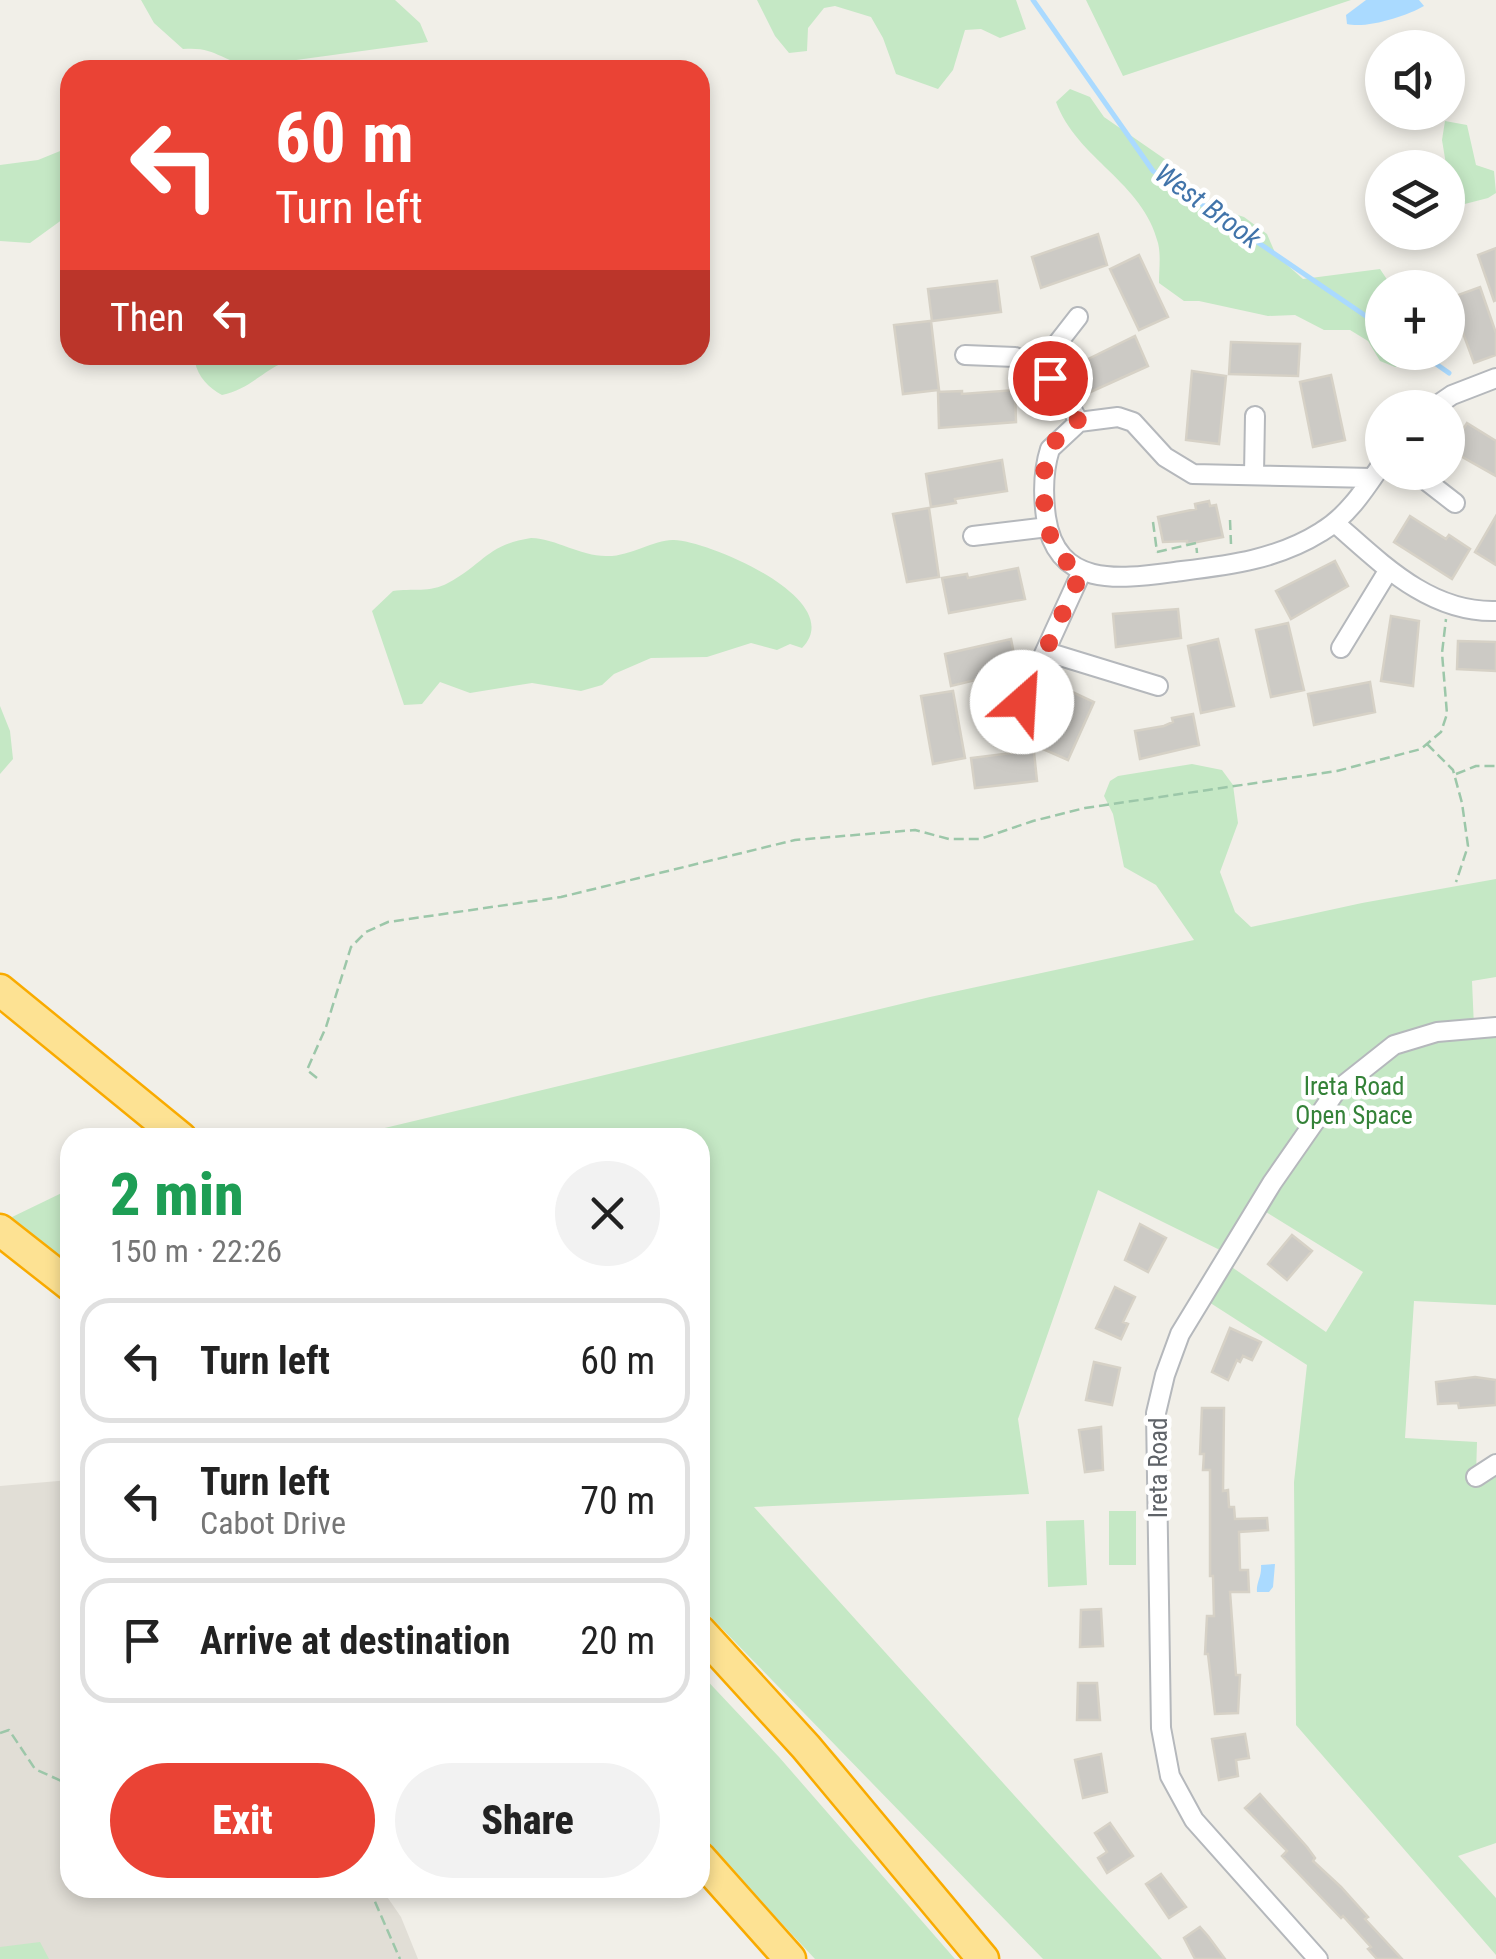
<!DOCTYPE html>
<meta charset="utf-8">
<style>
:root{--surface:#fff;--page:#f2f2f2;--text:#222;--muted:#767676;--line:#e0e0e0;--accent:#ea4335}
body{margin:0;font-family:"Roboto Condensed",sans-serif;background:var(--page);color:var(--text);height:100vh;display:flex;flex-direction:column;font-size:38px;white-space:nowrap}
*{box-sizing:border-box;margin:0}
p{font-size:32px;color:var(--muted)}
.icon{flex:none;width:55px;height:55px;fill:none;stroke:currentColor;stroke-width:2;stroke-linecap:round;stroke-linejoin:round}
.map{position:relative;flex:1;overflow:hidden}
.side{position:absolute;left:60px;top:1128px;width:650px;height:770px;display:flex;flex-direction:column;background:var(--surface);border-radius:30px;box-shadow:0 5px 15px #0003}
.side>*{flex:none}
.guide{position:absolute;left:60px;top:60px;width:650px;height:305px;border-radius:30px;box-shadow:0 5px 15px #0003;background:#ea4335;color:#fff;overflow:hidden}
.tools{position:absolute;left:1365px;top:30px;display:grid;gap:20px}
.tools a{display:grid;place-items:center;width:100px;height:100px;border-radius:50%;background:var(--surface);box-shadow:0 5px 15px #0003;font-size:50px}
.pin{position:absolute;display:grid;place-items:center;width:85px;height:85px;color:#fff;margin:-42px;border:5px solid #fff;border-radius:50%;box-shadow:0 2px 10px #0007}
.me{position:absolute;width:110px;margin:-55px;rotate:26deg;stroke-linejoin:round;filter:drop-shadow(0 0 8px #0008)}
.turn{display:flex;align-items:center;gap:35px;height:210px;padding:0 50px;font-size:45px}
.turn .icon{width:130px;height:130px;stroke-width:2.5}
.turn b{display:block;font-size:70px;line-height:85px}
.then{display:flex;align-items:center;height:95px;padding:0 50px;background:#0003;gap:20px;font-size:38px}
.round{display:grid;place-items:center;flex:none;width:105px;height:105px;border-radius:52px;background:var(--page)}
.summary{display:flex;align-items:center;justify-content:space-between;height:170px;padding:0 50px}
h1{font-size:60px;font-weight:800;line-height:75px;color:#1e9e55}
.cta{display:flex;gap:20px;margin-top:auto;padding:20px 50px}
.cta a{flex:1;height:115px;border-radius:60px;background:var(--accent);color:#fff;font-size:40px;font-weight:800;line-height:115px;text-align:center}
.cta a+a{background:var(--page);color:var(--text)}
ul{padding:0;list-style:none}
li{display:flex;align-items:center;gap:30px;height:125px;margin:0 20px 15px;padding:0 30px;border:5px solid var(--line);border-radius:30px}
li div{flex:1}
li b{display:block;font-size:38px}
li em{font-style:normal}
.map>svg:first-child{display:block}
.education{fill:#e1ded6}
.green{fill:#c5e8c5}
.water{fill:#aadaff}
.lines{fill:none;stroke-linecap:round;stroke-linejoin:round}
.stream{stroke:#aadaff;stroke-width:5}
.building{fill:#cccac5;stroke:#d6d1c6;stroke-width:2.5}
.minor-casing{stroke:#b5b8bc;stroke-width:22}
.motorway-casing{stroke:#f9ab00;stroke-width:35}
.path{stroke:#9cc7a9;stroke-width:2.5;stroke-dasharray:10 5;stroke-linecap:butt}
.minor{stroke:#fff;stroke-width:18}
.motorway{stroke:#fde293;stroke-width:30}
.route{stroke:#ea4335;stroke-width:18;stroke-dasharray:0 32.4}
.labels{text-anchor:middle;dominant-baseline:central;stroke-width:9;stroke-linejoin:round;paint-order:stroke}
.park-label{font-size:25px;fill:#348238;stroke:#fff}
.street-label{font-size:25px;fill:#5f6368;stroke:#fff}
.water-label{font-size:28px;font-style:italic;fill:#4174aa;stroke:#fff}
</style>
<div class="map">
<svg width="1496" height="1959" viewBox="0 0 1496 1959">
<rect width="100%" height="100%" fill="#f1efe8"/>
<path class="education" d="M 70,1480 L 70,1888 L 381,1888 L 401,1917 L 418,1959 L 0,1959 L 0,1486 Z"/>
<path class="green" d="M 141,0 L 395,0 L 420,23 L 428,42 L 253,66 C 221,62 217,46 183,49 L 154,23 Z
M 757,0 L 1016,0 L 1026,29 L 1000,38 L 981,29 L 965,30 L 953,70 L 938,89 L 896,74 L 883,38 L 871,17 L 835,6 L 824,8 L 808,28 L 807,51 L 789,53 L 775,36 Z
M 1086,0 L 1351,0 L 1123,76 Z
M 1070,89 L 1090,97 L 1104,117 L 1169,162 L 1188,199 L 1244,217 L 1267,234 L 1276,255 L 1303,279 L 1380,269 L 1392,287 L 1382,288 L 1382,352 L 1408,353 L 1411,366 L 1395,367 L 1380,361 L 1368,341 L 1350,330 L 1324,330 L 1295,315 L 1268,316 L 1199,301 L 1184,301 L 1159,283 C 1159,270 1161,255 1158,243 C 1143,182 1077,159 1056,102 Z
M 1445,121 L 1467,125 L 1476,165 L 1494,171 L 1496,193 L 1488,198 L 1457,206 L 1452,201 L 1442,140 Z
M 70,147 L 70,214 L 30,243 L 0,241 L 0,165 L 38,160 Z
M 200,355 L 315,355 C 268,358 258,388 222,395 C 209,388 198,377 195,362 Z
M 325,355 L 383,355 L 381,364 L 347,363 Z
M 531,538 C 557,539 580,556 606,556 C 630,557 655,539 674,540 C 709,541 849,600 802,648 L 790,644 L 777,650 L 751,643 L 707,657 L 651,658 L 614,674 L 602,685 L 581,691 L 532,683 L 470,693 L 440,682 L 422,704 L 404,705 L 372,611 L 393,591 C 412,588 430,593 448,583 C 483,565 486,545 531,538 Z
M 0,706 L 10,731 L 13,759 L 0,774 Z
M 1192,764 L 1222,770 L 1233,785 L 1238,823 L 1220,872 L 1235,912 L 1251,927 L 1362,903 L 1496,879 L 1496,977 L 1472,981 L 1474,1027 L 1496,1028 L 1496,1305 L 1414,1301 L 1405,1438 L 1477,1442 L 1476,1475 L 1496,1464 L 1496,1843 L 1458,1856 L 1496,1898 L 1496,1955 L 1296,1725 L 1294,1482 L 1307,1365 L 1201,1297 L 1223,1261 L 1326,1332 L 1363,1272 L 1258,1207 L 1228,1254 L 1098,1190 L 1018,1419 L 1029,1494 L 754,1507 L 1162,1959 L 1043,1959 L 700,1606 L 700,1138 L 343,1138 L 930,997 L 1194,940 L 1156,885 L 1124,867 L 1113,814 L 1104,796 L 1110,781 L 1118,776 Z
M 70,1189 L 70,1266 L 10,1218 Z
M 1109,1511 L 1136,1511 L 1136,1565 L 1109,1565 Z
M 1084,1520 L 1087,1585 L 1048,1587 L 1046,1521 Z
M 700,1673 L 779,1757 L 955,1959 L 815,1959 L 700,1836 Z
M 40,1942 L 49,1959 L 0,1959 L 0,1947 Z"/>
<path class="water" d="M 1366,0 L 1419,0 L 1424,6 C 1407,16 1366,29 1347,24 L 1346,15 Z
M 1275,1564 L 1273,1587 L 1269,1592 L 1257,1592 C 1256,1582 1262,1577 1261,1565 Z"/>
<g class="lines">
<path class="stream" d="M 1033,0 L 1153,171 L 1382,327
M 1419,352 L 1449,373"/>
</g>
<path class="building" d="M 1098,234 L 1107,265 L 1041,288 L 1032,257 Z
M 1496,248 L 1496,300 L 1494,301 L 1478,255 Z
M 1139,255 L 1168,317 L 1139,330 L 1110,269 Z
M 997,281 L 1001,312 L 932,321 L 928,289 Z
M 1480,287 L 1496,333 L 1496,355 L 1474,363 L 1450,298 Z
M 931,321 L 939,390 L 903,394 L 894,325 Z
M 1135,336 L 1148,366 L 1086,394 L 1074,366 Z
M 1231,342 L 1300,344 L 1298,376 L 1229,374 Z
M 1192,371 L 1226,376 L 1219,444 L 1186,440 Z
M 1331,375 L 1345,440 L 1313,447 L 1300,382 Z
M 1015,390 L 1016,422 L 939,428 L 938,392 L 962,391 L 962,394 Z
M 1467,423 L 1496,441 L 1496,476 L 1450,450 Z
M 1002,460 L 1007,491 L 955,499 L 956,503 L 931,507 L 926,474 Z
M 1209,501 L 1210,506 L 1216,505 L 1223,537 L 1187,544 L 1187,541 L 1163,542 L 1158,517 L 1196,509 L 1195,504 Z
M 929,508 L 939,577 L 907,582 L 893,514 Z
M 1410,516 L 1446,539 L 1449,535 L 1470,549 L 1452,579 L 1394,542 Z
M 1496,516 L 1496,565 L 1475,552 Z
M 1335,561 L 1348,586 L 1291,619 L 1276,591 Z
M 1018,568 L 1025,599 L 949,613 L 942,578 L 967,574 L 968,578 Z
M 1178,609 L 1181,638 L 1116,647 L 1113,614 Z
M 1391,616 L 1419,621 L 1413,686 L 1381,681 Z
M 1288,623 L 1304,690 L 1271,697 L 1256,630 Z
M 1011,639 L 1017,670 L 951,686 L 945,654 Z
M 1218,639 L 1234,706 L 1201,713 L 1188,646 Z
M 1458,641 L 1496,642 L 1496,671 L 1457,669 Z
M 1370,682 L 1375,712 L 1314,725 L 1308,694 Z
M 1068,690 L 1094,702 L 1068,760 L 1043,749 Z
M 953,691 L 965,758 L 933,764 L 921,696 Z
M 1193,714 L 1199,745 L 1140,759 L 1135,731 L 1164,726 L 1173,722 L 1172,718 Z
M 1021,752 L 1034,752 L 1037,781 L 975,788 L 971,758 Z
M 1140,1224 L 1166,1238 L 1148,1272 L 1125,1260 Z
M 1292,1235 L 1312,1251 L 1287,1280 L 1268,1264 Z
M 1115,1287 L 1135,1297 L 1123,1322 L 1128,1324 L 1121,1339 L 1096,1328 Z
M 1230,1328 L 1261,1342 L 1252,1360 L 1243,1356 L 1240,1362 L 1237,1360 L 1228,1380 L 1212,1372 Z
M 1094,1362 L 1120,1368 L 1112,1405 L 1086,1400 Z
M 1475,1377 L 1496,1380 L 1496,1405 L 1459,1408 L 1458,1403 L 1438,1404 L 1436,1382 Z
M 1202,1408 L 1224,1408 L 1223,1491 L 1228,1490 L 1229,1507 L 1234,1507 L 1235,1519 L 1267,1518 L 1268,1530 L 1239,1532 L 1240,1570 L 1248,1570 L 1249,1592 L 1230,1592 L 1236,1675 L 1240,1675 L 1238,1713 L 1215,1714 L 1208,1654 L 1205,1654 L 1207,1616 L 1214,1616 L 1213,1576 L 1210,1576 L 1210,1470 L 1203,1470 L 1204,1454 L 1200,1454 Z
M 1101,1427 L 1103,1470 L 1085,1472 L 1079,1430 Z
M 1101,1609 L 1103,1646 L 1080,1647 L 1081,1610 Z
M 1078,1683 L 1097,1683 L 1100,1720 L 1077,1720 Z
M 1245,1734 L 1249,1758 L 1236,1760 L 1238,1776 L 1219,1780 L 1212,1739 Z
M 1101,1754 L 1107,1792 L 1083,1798 L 1075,1760 Z
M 1260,1794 L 1307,1847 L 1315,1858 L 1313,1861 L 1341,1887 L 1368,1917 L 1365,1919 L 1402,1959 L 1377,1959 L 1368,1949 L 1371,1947 L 1343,1916 L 1341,1918 L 1282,1856 L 1287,1851 L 1245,1808 Z
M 1110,1823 L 1133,1856 L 1107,1873 L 1098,1858 L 1107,1852 L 1095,1833 Z
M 1161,1874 L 1186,1907 L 1169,1918 L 1146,1884 Z
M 1200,1927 L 1208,1936 L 1225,1959 L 1195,1959 L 1184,1938 Z"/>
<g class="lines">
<defs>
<path id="minor" d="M 1078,317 L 1039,367 L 1060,388 L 1079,422
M 965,355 L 1015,357 L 1039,367
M 1433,408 L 1452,395 L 1496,378
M 1415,472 L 1455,503
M 1254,474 L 1255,416
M 1372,478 L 1193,474 L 1165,457 L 1133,422 L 1118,417 L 1079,422 L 1050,449 C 1043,471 1043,495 1046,517 C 1057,592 1126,578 1182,571 C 1231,565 1278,559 1321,532 C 1348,516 1365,489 1382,464
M 1335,523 C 1381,563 1429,613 1496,611
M 973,536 L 1048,527
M 1341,648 L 1388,571
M 1047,652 L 1158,686
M 1001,718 L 1022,702 L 1082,571
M 1476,1477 L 1496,1464
M 1318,1959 L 1194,1820 L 1170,1776 L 1161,1728 L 1156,1413 L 1165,1375 L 1180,1334 L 1272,1183 L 1336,1091 L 1394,1045 L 1437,1032 L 1496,1027"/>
<path id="motorway" d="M 0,990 L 181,1138
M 0,1230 L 70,1285
M 700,1631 L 806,1747 L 983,1959
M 700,1858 L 790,1959"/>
</defs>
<use href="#minor" class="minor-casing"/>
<use href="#motorway" class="motorway-casing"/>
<path class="path" d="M 1230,520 L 1231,544
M 1153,522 L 1157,552
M 1157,552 L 1196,543 L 1197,553
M 1427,744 L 1453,770 L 1462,803 L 1468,846 L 1456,882
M 1456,774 L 1476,766 L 1496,766
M 317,1078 L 307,1070 L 326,1027 L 351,947 L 366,932 L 388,922 L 561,897 L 795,840 L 915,830 L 949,839 L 980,839 L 1033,821 L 1085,808 L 1337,771 L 1421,749 L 1441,732 L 1447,714 L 1442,653 L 1446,619
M 0,1733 L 9,1730 L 35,1769 L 70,1785
M 369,1888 L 400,1959"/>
<use href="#minor" class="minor"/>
<use href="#motorway" class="motorway"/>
</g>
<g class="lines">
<path class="route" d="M 1022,702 L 1082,571 C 1073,566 1063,561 1057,552 C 1044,530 1038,472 1050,449 C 1056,437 1069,429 1079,422 L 1050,378"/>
</g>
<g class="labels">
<g class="park-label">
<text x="1354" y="1086">Ireta Road<tspan x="1354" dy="29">Open Space</tspan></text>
</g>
<g class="street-label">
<text transform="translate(1158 1468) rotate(-90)">Ireta Road</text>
</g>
<g class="water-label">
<text transform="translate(1208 206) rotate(36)">West Brook</text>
</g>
</g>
</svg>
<div class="tools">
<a><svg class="icon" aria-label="sound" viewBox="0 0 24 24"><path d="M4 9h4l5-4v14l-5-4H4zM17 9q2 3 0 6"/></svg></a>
<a><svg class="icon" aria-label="layers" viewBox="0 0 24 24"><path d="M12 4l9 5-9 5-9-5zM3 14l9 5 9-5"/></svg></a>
<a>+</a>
<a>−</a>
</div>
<div class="pin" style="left:1050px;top:378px;background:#d93025"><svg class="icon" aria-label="arrive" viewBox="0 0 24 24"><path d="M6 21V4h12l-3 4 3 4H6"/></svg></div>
<svg class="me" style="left:1022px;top:702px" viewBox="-20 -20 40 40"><circle r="19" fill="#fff"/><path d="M0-13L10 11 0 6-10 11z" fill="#ea4335"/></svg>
<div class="guide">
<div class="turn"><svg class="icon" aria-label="left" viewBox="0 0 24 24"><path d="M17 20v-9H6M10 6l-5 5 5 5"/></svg><div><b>60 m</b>Turn left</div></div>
<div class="then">Then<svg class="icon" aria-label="left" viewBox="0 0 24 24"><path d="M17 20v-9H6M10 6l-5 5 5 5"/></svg></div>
</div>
<section class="side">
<div class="summary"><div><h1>2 min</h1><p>150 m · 22:26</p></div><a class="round"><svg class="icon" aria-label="close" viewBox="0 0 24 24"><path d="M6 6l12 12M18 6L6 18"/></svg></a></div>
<ul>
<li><svg class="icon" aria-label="left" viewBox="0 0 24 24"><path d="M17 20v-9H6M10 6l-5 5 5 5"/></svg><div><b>Turn left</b></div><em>60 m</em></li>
<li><svg class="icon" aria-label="left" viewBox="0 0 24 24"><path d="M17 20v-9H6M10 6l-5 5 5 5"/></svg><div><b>Turn left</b><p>Cabot Drive</p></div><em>70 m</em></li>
<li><svg class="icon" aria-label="arrive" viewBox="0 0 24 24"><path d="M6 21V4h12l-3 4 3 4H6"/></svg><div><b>Arrive at destination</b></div><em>20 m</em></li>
</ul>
<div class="cta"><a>Exit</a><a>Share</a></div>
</section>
</div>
